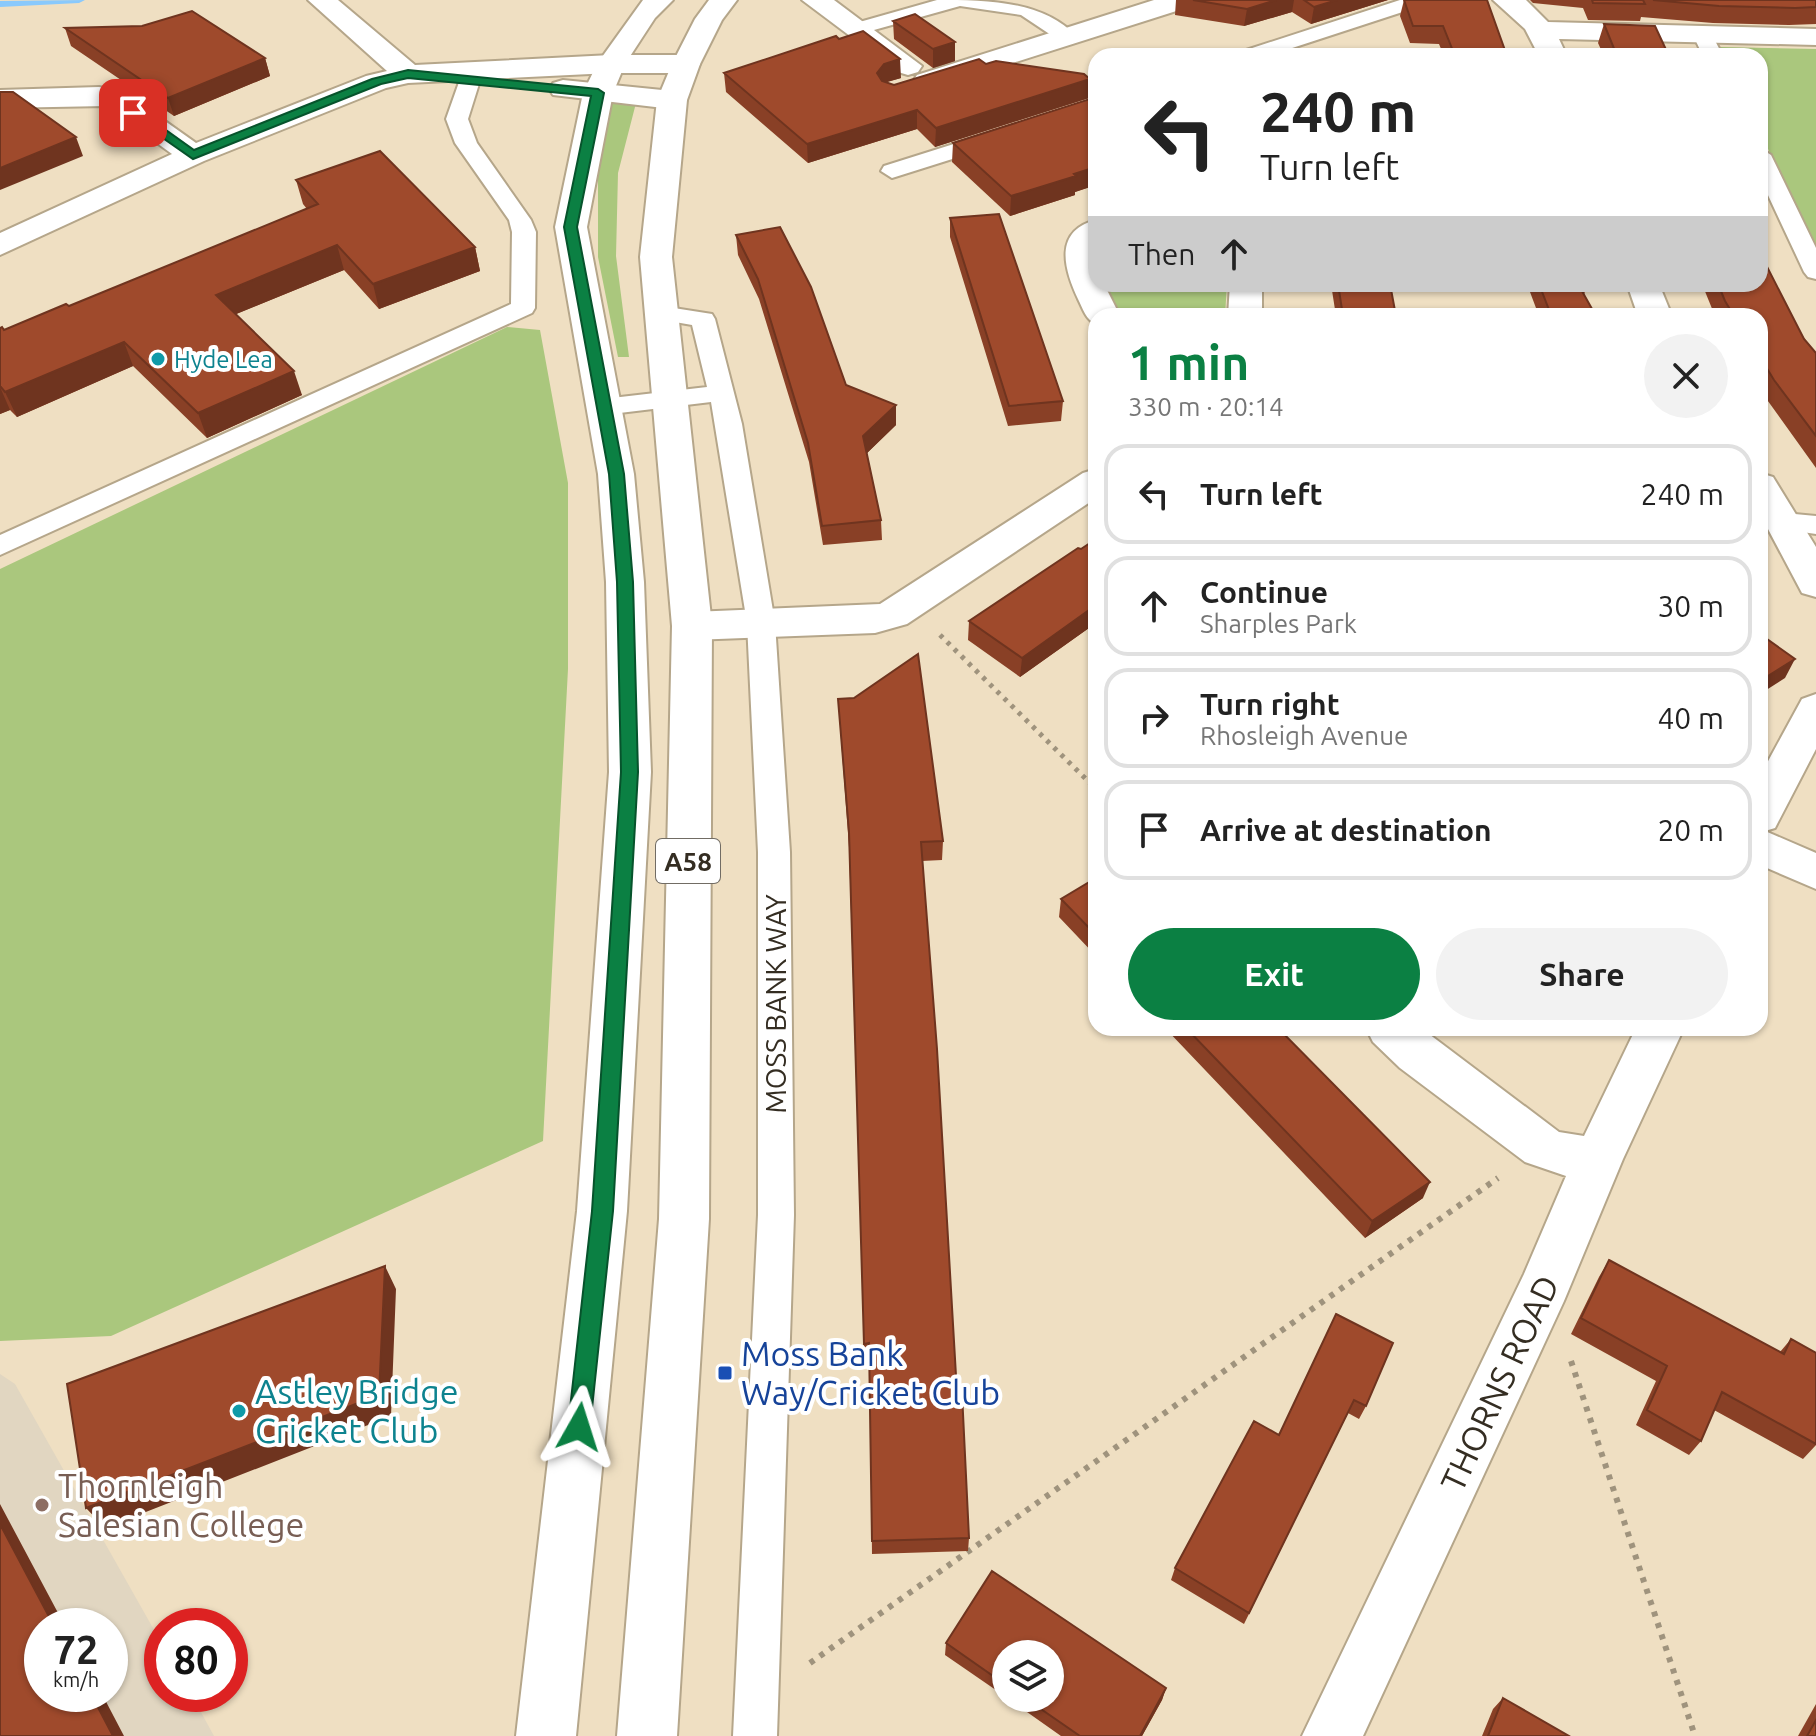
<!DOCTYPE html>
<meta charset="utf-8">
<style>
:root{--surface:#fff;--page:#f2f2f2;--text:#222;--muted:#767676;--line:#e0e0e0;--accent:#0b8043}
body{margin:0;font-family:Ubuntu,sans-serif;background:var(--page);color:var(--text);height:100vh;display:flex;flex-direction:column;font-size:30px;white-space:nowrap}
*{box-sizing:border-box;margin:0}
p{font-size:26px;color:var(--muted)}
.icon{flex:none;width:44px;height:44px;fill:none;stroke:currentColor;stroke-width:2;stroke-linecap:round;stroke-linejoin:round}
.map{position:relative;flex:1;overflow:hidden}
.panel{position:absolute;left:1088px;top:308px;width:680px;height:728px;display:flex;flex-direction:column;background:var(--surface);border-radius:24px;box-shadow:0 2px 6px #0004}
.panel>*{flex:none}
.top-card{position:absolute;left:1088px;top:48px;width:680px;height:244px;border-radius:24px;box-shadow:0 2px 6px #0004;background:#fff;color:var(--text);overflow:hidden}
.tools{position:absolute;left:992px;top:1640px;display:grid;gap:16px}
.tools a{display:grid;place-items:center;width:72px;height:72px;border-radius:50%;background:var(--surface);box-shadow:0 2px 6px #0004;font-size:40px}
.speed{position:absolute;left:24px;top:1608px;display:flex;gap:16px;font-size:40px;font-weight:700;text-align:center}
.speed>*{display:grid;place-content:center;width:104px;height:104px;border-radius:50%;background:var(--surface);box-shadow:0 2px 6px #0004;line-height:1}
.speed small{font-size:20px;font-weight:400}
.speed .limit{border:12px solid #d22;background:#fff;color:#111}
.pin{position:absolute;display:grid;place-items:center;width:68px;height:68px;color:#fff;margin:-34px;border-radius:16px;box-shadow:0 4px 12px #0006}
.me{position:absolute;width:88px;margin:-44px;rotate:6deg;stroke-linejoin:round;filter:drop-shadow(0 0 6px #0008)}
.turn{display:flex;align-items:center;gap:28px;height:168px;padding:0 40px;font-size:36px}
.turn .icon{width:104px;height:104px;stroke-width:2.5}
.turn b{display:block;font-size:56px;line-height:68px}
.then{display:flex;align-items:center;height:76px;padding:0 40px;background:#0003;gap:16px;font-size:30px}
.round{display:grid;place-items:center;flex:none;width:84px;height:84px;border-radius:42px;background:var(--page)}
.overview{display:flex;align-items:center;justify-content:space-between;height:136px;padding:0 40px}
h1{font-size:48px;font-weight:600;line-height:60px;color:var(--accent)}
.action{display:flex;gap:16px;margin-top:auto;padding:16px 40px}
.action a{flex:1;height:92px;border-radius:48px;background:var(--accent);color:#fff;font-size:32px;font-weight:600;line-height:92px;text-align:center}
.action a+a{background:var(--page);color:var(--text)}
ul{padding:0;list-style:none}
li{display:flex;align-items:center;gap:24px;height:100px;margin:0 16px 12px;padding:0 24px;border:4px solid var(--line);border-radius:24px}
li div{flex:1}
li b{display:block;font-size:30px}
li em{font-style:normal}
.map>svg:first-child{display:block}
.education{fill:#e1d6c1;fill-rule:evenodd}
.green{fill:#aac77d}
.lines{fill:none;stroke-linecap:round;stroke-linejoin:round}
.stream{fill:#89c9fc;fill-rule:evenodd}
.service-casing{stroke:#b5a68a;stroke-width:4}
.minor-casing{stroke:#b5a68a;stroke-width:4}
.trunk-casing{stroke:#b5a68a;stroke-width:4}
.path-far1{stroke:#9f937d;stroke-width:5;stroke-dasharray:4 6;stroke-linecap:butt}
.path{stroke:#9f937d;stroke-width:6;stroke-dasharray:5 7;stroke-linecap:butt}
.service{fill:#fff;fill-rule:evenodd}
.minor{fill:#fff;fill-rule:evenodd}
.trunk{fill:#fff;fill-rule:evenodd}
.wall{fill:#894026}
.shaded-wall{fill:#6f341f}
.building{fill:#9f4a2c;stroke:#6f341f;stroke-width:2}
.route{fill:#0b8043;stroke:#07532c;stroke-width:2}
.culture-dot{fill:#0f9aa8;stroke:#fff;stroke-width:3}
.transit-dot{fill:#1a4fb4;stroke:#fff;stroke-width:3}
.education-dot{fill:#8d6e63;stroke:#fff;stroke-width:3}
.labels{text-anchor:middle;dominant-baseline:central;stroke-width:8;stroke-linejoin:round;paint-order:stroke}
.far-culture-label{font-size:24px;fill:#0d838f;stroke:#fff;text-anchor:start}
.shield{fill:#fff;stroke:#716c64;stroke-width:2}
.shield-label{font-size:26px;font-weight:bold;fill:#342d22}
.street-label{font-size:28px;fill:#342d22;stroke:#fff}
.near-transit-label{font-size:34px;fill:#164399;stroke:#fff;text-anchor:start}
.near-street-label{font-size:34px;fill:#342d22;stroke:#fff}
.near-culture-label{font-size:34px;fill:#0d838f;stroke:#fff;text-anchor:start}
.near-education-label{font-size:34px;fill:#785e54;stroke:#fff;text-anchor:start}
</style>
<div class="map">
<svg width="1816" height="1736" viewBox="0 0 1816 1736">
<rect width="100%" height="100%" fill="#efdfc2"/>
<path class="education" d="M 0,1374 L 15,1384 L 162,1644 L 162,1694 L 191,1694 L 214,1736 L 0,1736 ZM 42,1626 L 110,1626 L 110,1694 L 42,1694 Z"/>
<path class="green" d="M 1720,47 L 1816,49 L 1816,250 L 1760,132 L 1760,56 L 1724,56 Z
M 609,101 L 636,103 L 618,173 L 616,256 L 629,357 L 618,357 L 598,257 L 598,175 Z
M 1103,284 L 1227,284 L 1225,316 L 1115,316 Z
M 507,327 L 540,330 L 568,483 L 568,669 L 543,1141 L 111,1336 L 0,1341 L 0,569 Z"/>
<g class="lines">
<path class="stream" d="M 85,0 L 79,3 L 0,7 L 0,1 Z"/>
<defs>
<path id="service" d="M 937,0 C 985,0 1043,0 1077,37 L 1067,43 L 1060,41 L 1021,15 L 960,6 L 856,35 L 846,29 L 849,25 Z
M 1400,0 L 1430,0 L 1427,4 L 1268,56 L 1237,56 L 1240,52 Z
M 1703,29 L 1710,31 L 1723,56 L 1703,56 L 1693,35 Z
M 473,65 L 483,71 L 468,119 L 477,143 L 531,220 L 536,232 L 535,308 L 532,313 L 0,555 L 0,535 L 511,304 L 512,232 L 509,220 L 455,143 L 446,119 L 463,71 Z
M 995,131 L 1006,138 L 1003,143 L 892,178 L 881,171 L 884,166 Z
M 1760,148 L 1771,155 L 1816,248 L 1816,279 L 1808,277 L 1804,272 L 1760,178 Z
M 661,306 L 712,314 L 715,319 L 742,424 L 775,623 L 790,852 L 794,1215 L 777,1736 L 733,1736 L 758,1215 L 758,852 L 747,623 L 711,402 L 603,415 L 594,413 L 590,407 L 594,401 L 603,399 L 707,387 L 692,325 L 652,318 L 649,313 L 652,308 Z
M 1784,513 L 1816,516 L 1816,534 L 1774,528 L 1770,522 L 1774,516 Z"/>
<path id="minor" d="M 308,0 L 338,0 L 415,65 L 611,55 L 686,55 L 696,58 L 700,64 L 696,70 L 686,73 L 611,73 L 408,83 L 386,88 L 204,161 L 0,255 L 0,233 L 172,154 L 106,106 L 0,108 L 0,90 L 99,87 L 124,92 L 196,143 L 366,76 L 387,71 Z
M 802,0 L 834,0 L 922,66 L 918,72 L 908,75 L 898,72 Z
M 1154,0 L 1196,0 L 1192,6 L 937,87 L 927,90 L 917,87 L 913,81 L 917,75 Z
M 1493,0 L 1526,0 L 1548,22 L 1816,29 L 1816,45 L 1559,39 L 1567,56 L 1539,56 L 1525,29 Z
M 563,80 L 672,91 L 682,94 L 687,100 L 682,106 L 672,109 L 553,95 L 549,89 L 553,83 Z
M 1096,220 L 1096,284 L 1104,284 L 1120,316 L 1096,316 L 1096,324 C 1086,320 1083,309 1078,299 C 1064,269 1053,231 1096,220 Z
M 1230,284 L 1262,284 L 1262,316 L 1228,316 Z
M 1627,284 L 1659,284 L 1672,316 L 1638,316 Z
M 1096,469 L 1096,498 L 907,624 L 875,633 L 692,640 L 678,636 L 672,626 L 678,616 L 692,612 L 880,604 L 1083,473 Z
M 1760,473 L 1773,477 L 1816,547 L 1816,597 L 1802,593 L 1760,514 Z
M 1816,694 L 1816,749 L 1775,828 L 1765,831 L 1816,853 L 1816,889 L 1760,865 L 1760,776 L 1802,699 Z
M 1366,1028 L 1421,1028 L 1559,1132 L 1584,1136 L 1636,1028 L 1684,1028 L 1623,1159 L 1564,1301 L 1363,1736 L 1302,1736 L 1524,1274 L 1566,1176 L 1525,1162 L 1400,1068 L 1373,1042 Z"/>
<path id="trunk" d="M 643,0 L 673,0 L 655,18 L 625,64 L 613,93 L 587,227 L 634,474 L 644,582 L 651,772 L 627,1211 L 576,1736 L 516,1736 L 577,1211 L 609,772 L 606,582 L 598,474 L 555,227 L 583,93 L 597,64 Z
M 709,0 L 737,0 L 722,20 L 700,64 L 687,100 L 672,257 L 712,626 L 709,1219 L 677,1736 L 617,1736 L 659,1219 L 672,626 L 640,257 L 657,100 L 672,64 L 695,19 Z"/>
</defs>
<use href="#service" class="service-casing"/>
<use href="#minor" class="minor-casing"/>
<use href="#trunk" class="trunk-casing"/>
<path class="path-far1" d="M 940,635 L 1096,789"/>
<path class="path" d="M 1571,1361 L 1695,1736
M 810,1663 L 1498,1178"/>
<use href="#service" class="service"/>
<use href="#minor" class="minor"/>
<use href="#trunk" class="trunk"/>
</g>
<path class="wall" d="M 1176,0 L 1388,0 L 1311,24 L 1292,12 L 1244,26 L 1175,15 Z
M 1404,0 L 1487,0 L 1507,56 L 1444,56 L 1439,44 L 1410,43 L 1400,16 Z
M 1530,0 L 1816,0 L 1816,24 L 1789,25 L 1713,23 L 1641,17 L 1640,21 L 1588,20 L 1583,8 L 1533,3 Z
M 893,21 L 955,42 L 955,61 L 933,68 L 894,39 Z
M 1604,24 L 1669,56 L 1604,56 L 1598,43 Z
M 65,28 L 265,58 L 270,76 L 174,116 L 71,46 Z
M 986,64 L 1089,98 L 935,147 L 917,129 L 808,163 L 726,92 L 724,73 L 901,78 L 886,82 L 894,85 Z
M 1096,97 L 1096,185 L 1075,192 L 1075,195 L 1010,216 L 952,162 L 953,143 Z
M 296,180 L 475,247 L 480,271 L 379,309 L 344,270 L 236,314 L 302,395 L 207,438 L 133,366 L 17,417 L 10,410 L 0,414 L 0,328 L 4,330 L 69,306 L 307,209 L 303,204 Z
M 950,218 L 1063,401 L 1061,421 L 1008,426 L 950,237 Z
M 736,235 L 846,385 L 896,425 L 867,453 L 881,520 L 882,540 L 823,545 L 809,462 L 759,299 L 738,255 Z
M 1331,284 L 1390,284 L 1396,316 L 1336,316 Z
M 1527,284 L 1587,284 L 1584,295 L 1596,316 L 1539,316 Z
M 1702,284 L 1760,284 L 1816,353 L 1816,468 L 1760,390 L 1760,316 L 1715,316 Z
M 1096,539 L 1096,623 L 1020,677 L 968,640 L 969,621 Z
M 838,699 L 943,841 L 942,860 L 922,861 L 957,1393 L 969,1538 L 968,1551 L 872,1554 L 870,1359 L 864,1359 L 864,1344 L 849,847 Z
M 1096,878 L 1096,956 L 1059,917 L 1061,899 Z
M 1165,1028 L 1278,1028 L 1423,1198 L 1365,1238 Z
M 1609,1260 L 1780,1352 L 1791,1339 L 1816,1353 L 1816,1445 L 1803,1459 L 1714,1410 L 1701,1441 L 1689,1455 L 1636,1425 L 1656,1381 L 1571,1334 L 1599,1277 Z
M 1336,1314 L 1366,1406 L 1359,1419 L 1348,1413 L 1244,1624 L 1171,1580 L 1175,1568 L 1279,1435 Z
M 992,1571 L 1166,1688 L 1162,1700 L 1142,1736 L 1061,1736 L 1007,1698 L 1050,1698 L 1050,1654 L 1006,1654 L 1006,1697 L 945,1655 L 946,1643 Z
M 1503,1698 L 1569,1736 L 1482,1736 L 1493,1709 Z
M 1816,1704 L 1816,1736 L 1798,1736 Z"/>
<path class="shaded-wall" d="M 1276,0 L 1294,0 L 1292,12 L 1244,26 L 1247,9 Z
M 1337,0 L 1388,0 L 1311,24 L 1314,7 Z
M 955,42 L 955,61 L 933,68 L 933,49 Z
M 265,58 L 270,76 L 174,116 L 168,98 Z
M 900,59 L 901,78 L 884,83 L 877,73 L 884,64 Z
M 1090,79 L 1089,98 L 935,147 L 936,128 Z
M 917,110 L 917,129 L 808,163 L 807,144 Z
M 76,137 L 83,156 L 0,190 L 0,168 Z
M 1096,167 L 1096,185 L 1075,192 L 1075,195 L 1010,216 L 1011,196 Z
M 337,245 L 344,270 L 224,319 L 216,295 Z
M 475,247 L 480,271 L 379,309 L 373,284 Z
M 124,342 L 133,366 L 17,417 L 5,392 Z
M 294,371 L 302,395 L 207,438 L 198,413 Z
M 0,387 L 10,410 L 0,414 Z
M 896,405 L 896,425 L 864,456 L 863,436 Z
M 1096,605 L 1096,623 L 1020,677 L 1022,658 Z
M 1795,659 L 1785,678 L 1760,694 L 1760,681 Z
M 1430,1182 L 1423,1198 L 1365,1238 L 1372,1221 Z
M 385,1266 L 396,1289 L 391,1416 L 105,1528 L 86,1508 Z
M 0,1504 L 65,1626 L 54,1626 L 0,1524 Z
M 1166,1688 L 1162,1700 L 1142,1736 L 1140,1736 Z
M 91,1694 L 102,1694 L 124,1736 L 113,1736 Z"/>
<path class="building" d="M 1193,0 L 1276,0 L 1247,9 Z
M 1304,0 L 1337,0 L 1314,7 Z
M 1404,0 L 1487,0 L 1507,56 L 1455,56 L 1443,26 L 1413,26 Z
M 1592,0 L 1643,0 L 1645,4 L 1593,3 Z
M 1653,0 L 1816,0 L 1816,7 L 1795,8 L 1719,6 Z
M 192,11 L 265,58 L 168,98 L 65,28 L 142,26 Z
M 915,14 L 955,42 L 933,49 L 893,21 Z
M 1604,24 L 1655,26 L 1669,56 L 1617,56 Z
M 863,31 L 900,59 L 884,64 L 877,73 L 882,81 L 894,85 L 979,59 L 986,64 L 996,61 L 1084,74 L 1090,79 L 936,128 L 917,110 L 807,144 L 724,73 L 836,36 L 839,39 Z
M 0,92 L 13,92 L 76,137 L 0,168 Z
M 1096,97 L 1096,167 L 1074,174 L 1076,176 L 1011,196 L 953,143 Z
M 380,151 L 475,247 L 373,284 L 337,245 L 216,295 L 294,371 L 198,413 L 124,342 L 5,392 L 0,386 L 0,328 L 2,327 L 4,330 L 66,304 L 69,306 L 318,204 L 296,180 Z
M 999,214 L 1063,401 L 1009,406 L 950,218 Z
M 780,227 L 811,287 L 846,385 L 896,405 L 863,436 L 881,520 L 822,526 L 808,443 L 758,279 L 736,235 Z
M 1760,253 L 1804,339 L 1816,353 L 1816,436 L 1774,380 L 1760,357 L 1760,316 L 1734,316 L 1725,301 L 1718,284 L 1760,284 Z
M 1338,284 L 1390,284 L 1396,316 L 1343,316 Z
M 1539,284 L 1587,284 L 1578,284 L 1596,316 L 1544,316 L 1551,315 Z
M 1096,539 L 1096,605 L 1022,658 L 969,621 L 1078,548 L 1081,549 Z
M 1760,634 L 1795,659 L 1760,681 Z
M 918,654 L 943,841 L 921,842 L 937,1049 L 957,1393 L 962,1393 L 969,1538 L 872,1541 L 869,1343 L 864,1344 L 849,832 L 838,699 L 854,698 Z
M 1096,878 L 1096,935 L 1061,899 Z
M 1186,1028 L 1278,1028 L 1430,1182 L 1372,1221 Z
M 1609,1260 L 1784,1354 L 1791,1339 L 1816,1353 L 1816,1444 L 1722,1392 L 1701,1441 L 1647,1410 L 1667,1366 L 1581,1318 Z
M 385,1266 L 379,1395 L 86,1508 L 67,1384 Z
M 1336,1314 L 1393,1343 L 1366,1406 L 1354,1400 L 1249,1613 L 1175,1568 L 1254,1421 L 1279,1435 Z
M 0,1524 L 54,1626 L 42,1626 L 42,1694 L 91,1694 L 113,1736 L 0,1736 Z
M 992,1571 L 1166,1688 L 1140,1736 L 1080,1736 L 1025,1698 L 1050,1698 L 1050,1654 L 1006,1654 L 1006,1685 L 946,1643 Z
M 1503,1698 L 1569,1736 L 1488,1736 Z
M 1816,1720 L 1816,1736 L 1807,1736 Z"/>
<path class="route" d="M 408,70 L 598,89 L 604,93 L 577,227 L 624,474 L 633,582 L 638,772 L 613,1211 L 590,1427 L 587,1435 L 579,1438 L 571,1435 L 568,1427 L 592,1211 L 621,772 L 617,582 L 609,474 L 564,227 L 591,96 L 408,78 L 381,84 L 193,159 L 127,113 L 138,110 L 194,150 L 372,79 Z"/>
<g class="culture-dot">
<circle cx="158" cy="359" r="8"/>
<circle cx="239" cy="1411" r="8"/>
</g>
<rect class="transit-dot" x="717" y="1365" width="16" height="16" rx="4"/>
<circle class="education-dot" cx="42" cy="1505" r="8"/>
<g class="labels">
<g class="far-culture-label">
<text x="174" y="359">Hyde Lea</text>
</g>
<rect class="shield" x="656" y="839" width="64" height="44" rx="6"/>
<g class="shield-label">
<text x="688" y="861">A58</text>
</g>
<g class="street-label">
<text transform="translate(775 1004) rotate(-90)">MOSS BANK WAY</text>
</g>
<g class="near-transit-label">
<text x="741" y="1353">Moss Bank<tspan x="741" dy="39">Way/Cricket Club</tspan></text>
</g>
<g class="near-street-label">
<text transform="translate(1499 1383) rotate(-65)">THORNS ROAD</text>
</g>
<g class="near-culture-label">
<text x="255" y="1391">Astley Bridge<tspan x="255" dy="39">Cricket Club</tspan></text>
</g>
<g class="near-education-label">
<text x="58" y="1485">Thornleigh<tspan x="58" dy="39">Salesian College</tspan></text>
</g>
</g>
</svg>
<div class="tools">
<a><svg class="icon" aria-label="layers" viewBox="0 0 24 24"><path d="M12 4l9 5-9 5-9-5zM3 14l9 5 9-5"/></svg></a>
</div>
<div class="speed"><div>72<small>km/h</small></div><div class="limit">80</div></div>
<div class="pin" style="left:133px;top:113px;background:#d93025"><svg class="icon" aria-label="arrive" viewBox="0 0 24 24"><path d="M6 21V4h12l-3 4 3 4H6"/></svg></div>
<svg class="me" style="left:579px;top:1427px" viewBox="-20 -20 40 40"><path d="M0-17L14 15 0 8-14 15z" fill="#0b8043" stroke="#fff" stroke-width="4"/></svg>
<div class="top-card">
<div class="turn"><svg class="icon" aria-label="left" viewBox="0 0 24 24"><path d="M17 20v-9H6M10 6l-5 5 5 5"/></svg><div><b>240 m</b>Turn left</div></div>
<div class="then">Then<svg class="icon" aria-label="ahead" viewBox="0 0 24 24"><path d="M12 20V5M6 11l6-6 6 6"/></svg></div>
</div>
<section class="panel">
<div class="overview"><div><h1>1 min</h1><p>330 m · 20:14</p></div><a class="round"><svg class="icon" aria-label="close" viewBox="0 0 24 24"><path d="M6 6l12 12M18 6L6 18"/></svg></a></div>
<ul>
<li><svg class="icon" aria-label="left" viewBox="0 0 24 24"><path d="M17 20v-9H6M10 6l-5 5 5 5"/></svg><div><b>Turn left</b></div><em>240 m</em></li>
<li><svg class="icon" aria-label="ahead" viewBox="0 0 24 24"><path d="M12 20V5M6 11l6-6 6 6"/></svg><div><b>Continue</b><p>Sharples Park</p></div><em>30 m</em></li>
<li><svg class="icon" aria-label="right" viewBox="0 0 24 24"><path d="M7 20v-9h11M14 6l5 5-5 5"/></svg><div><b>Turn right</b><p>Rhosleigh Avenue</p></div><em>40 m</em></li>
<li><svg class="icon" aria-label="arrive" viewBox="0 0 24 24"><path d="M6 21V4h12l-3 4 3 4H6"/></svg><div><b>Arrive at destination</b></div><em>20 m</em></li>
</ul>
<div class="action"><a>Exit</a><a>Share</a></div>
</section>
</div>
